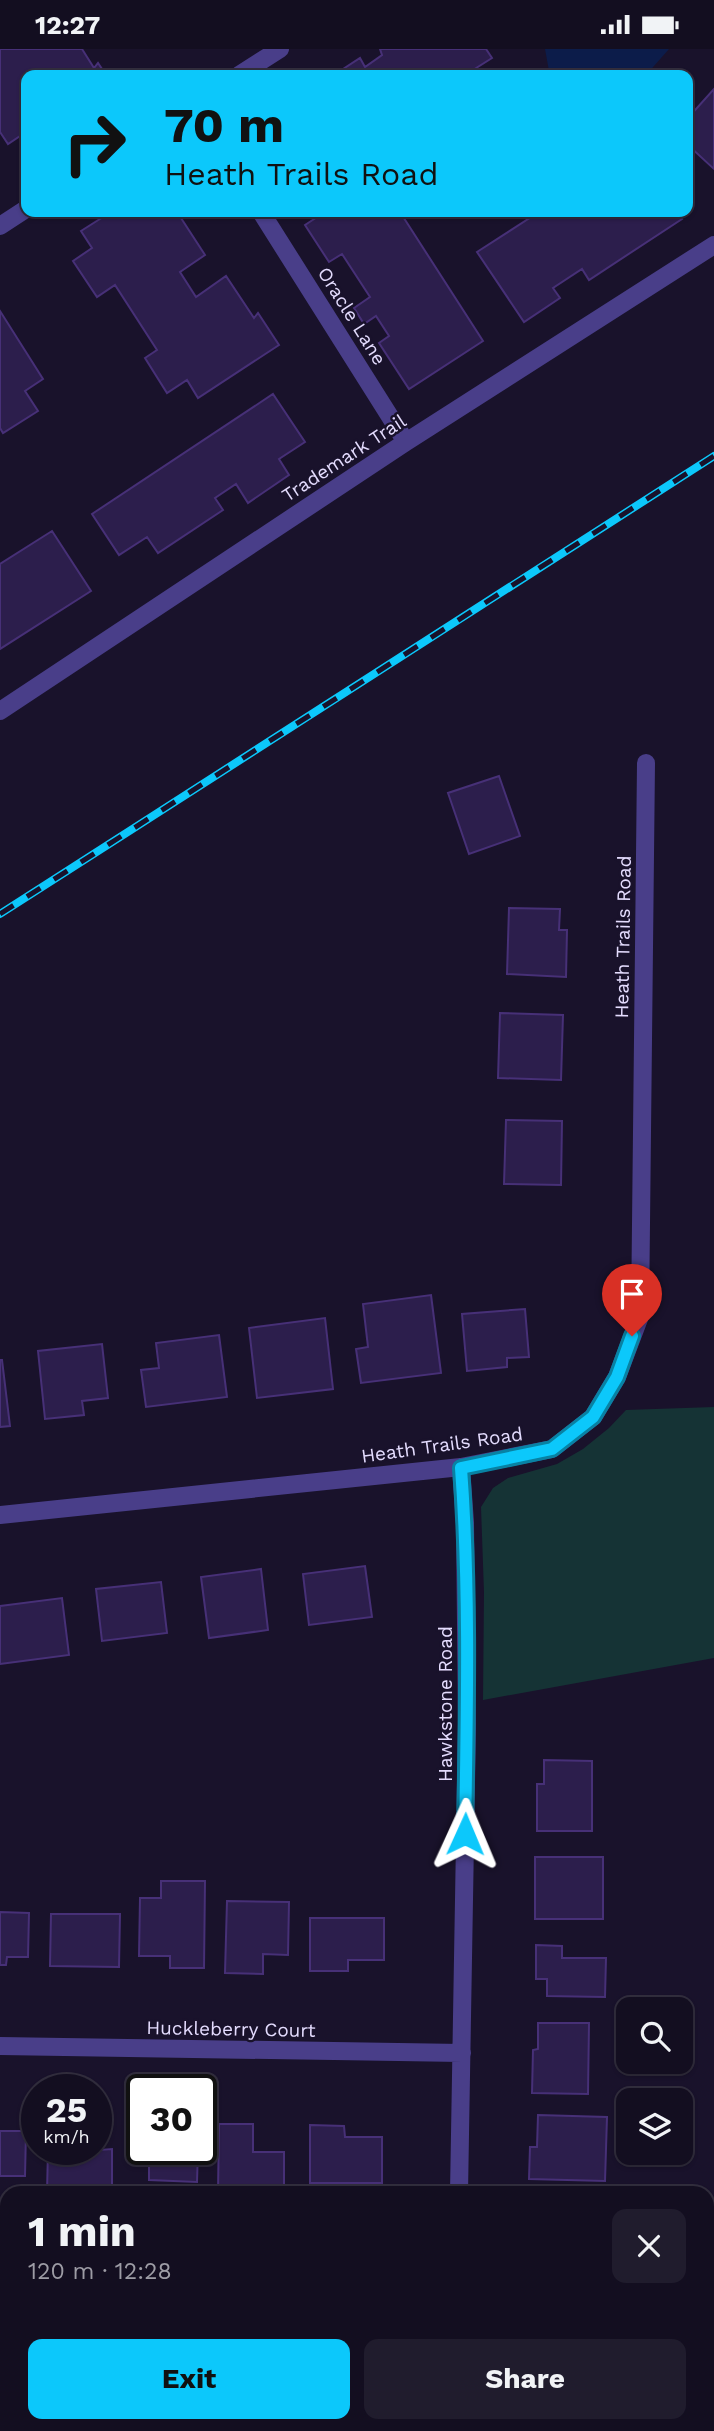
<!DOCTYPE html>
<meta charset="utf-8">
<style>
:root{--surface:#130e20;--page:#201c2d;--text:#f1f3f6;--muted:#9d9ca5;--line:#322e3e;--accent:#0cc8fb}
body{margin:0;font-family:"Work Sans",sans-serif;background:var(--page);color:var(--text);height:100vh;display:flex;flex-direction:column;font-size:26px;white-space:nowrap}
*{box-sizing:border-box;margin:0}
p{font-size:23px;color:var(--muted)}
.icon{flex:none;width:38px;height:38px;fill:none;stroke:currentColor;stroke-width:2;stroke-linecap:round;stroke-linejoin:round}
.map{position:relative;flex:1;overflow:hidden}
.side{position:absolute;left:0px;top:2137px;width:714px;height:247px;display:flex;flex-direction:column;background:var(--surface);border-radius:21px 21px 0 0;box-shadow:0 2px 5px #0004,0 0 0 2px var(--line)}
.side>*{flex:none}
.banner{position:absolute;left:21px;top:21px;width:672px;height:147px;border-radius:14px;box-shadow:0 2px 5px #0004,0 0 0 2px var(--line);background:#0cc8fb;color:#111;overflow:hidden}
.fabs{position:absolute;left:616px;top:1948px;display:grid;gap:14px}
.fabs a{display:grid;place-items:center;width:77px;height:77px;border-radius:14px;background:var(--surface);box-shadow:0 2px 5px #0004,0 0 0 2px var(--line);font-size:35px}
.speed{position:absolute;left:21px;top:2025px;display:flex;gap:14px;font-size:35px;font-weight:700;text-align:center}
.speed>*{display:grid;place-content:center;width:91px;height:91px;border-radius:50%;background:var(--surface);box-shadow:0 2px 5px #0004,0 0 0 2px var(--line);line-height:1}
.speed small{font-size:18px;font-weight:400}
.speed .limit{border:4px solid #111;border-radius:10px;background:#fff;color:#111}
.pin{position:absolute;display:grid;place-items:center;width:60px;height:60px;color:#fff;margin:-72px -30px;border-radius:50% 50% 50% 0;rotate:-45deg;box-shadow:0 0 7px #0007}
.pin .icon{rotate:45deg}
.me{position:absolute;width:77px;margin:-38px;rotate:1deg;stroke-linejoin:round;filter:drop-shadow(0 0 5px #0008)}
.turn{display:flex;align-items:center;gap:24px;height:147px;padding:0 28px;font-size:32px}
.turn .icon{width:91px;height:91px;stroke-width:2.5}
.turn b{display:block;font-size:49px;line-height:60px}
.round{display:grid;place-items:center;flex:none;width:74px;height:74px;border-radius:14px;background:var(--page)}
.overview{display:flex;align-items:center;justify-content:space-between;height:119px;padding:0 28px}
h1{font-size:42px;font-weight:700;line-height:52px}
.cta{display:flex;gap:14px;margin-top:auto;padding:14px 28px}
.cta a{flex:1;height:80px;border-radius:14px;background:var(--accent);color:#111;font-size:28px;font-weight:700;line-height:80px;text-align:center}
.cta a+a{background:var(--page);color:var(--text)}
.status{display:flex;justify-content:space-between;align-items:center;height:49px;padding:0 35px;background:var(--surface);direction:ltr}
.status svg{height:19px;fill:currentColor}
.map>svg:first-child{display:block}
.green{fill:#153335}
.water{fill:#0c1c4a}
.building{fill:#2c1e4c;stroke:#473077;stroke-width:2}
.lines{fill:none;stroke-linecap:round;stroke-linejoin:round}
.minor{stroke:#493e89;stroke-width:18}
.rail-casing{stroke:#0cc8fb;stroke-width:8}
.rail{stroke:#19122b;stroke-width:5;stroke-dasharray:16;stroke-linecap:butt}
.route-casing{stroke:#0882a3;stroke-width:18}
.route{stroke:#0cc8fb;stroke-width:12}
.labels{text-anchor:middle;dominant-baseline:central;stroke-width:5;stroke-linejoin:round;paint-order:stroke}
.street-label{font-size:19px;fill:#e4dcfe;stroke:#19122b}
</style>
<div class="status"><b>12:27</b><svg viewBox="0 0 49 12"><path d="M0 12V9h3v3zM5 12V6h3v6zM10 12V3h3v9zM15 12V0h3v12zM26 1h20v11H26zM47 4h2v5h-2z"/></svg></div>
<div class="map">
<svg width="714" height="2382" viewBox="0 0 714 2382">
<rect width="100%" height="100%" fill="#19122b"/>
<path class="green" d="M 714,1358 L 714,1609 L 483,1651 L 484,1543 L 481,1458 L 493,1439 L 508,1429 L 557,1415 L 583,1400 L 609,1379 L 626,1361 Z"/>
<path class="water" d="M 545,0 L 669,0 L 646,26 L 547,26 L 549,22 Z"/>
<path class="building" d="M 0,0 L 82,0 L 94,19 L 98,14 L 106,26 L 26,26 L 26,83 L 8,95 L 0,83 Z
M 380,0 L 486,0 L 492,9 L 465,26 L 334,26 L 360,9 L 365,18 L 382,6 Z
M 714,40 L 714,120 L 688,96 L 688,69 Z
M 111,163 L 185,163 L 181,169 L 205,206 L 180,223 L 196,248 L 226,227 L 254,269 L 258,264 L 279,296 L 198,349 L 187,331 L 167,344 L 145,309 L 157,301 L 115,236 L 97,248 L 73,212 L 92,199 L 81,182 Z
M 325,163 L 400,163 L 483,292 L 409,340 L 379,294 L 389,287 L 376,267 L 364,275 L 354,259 L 370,248 L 342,205 L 329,213 L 305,176 Z
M 539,163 L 677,163 L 682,170 L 589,231 L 582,220 L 553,239 L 560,249 L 524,273 L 477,203 Z
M 0,262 L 43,330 L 25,342 L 38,362 L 3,384 L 0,379 Z
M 273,345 L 305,393 L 279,410 L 289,426 L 248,454 L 236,435 L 215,449 L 223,461 L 158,504 L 147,488 L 119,506 L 92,465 Z
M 52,482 L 91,542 L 0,600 L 0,515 Z
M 499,727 L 520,787 L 469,805 L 448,744 Z
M 509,859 L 560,860 L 559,881 L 567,881 L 566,928 L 507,925 Z
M 500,964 L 563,966 L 561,1031 L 498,1029 Z
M 506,1071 L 562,1072 L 561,1136 L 504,1135 Z
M 431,1246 L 441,1324 L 361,1334 L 356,1300 L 368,1298 L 363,1255 Z
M 525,1260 L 529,1308 L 507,1309 L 507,1318 L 467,1322 L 462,1265 Z
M 325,1269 L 333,1340 L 257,1349 L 249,1279 Z
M 219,1286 L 227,1348 L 146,1358 L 141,1321 L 159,1319 L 156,1294 Z
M 102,1295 L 108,1349 L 82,1352 L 84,1366 L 45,1370 L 38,1302 Z
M 0,1311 L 2,1311 L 10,1377 L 0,1378 Z
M 365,1517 L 372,1568 L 309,1576 L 303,1525 Z
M 261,1520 L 268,1581 L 209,1589 L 201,1528 Z
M 161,1533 L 167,1584 L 102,1592 L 96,1540 Z
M 62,1549 L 69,1606 L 0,1615 L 0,1557 Z
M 544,1711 L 592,1712 L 592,1782 L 537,1782 L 537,1735 L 544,1735 Z
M 535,1808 L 603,1808 L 603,1870 L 535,1870 Z
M 161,1832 L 205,1832 L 204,1919 L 170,1919 L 170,1907 L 139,1907 L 140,1849 L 161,1849 Z
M 227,1852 L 289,1853 L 288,1906 L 263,1905 L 263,1925 L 225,1924 Z
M 0,1863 L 29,1864 L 28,1908 L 7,1908 L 6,1916 L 0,1916 Z
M 51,1865 L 120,1865 L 119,1918 L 50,1917 Z
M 310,1869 L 384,1869 L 384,1911 L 348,1911 L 348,1922 L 310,1922 Z
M 536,1896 L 562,1897 L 562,1909 L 606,1909 L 605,1948 L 547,1947 L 547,1930 L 536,1930 Z
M 538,1974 L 589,1974 L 588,2045 L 532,2044 L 533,2001 L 538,2000 Z
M 538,2066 L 607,2068 L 605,2132 L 529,2130 L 530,2098 L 537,2098 Z
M 135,2074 L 142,2074 L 142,2100 L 198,2100 L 197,2133 L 149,2131 L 149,2115 L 134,2114 Z
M 219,2075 L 253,2075 L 253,2103 L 284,2103 L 284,2144 L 218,2144 Z
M 310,2076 L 344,2077 L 345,2088 L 382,2088 L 382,2134 L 310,2134 Z
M 0,2082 L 26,2082 L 25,2127 L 0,2127 Z
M 96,2093 L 100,2093 L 100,2101 L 112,2100 L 112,2144 L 47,2144 L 48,2100 L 96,2100 Z
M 0,2326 L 7,2326 L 7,2380 L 0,2380 Z
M 54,2376 L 100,2376 L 100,2382 L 54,2382 Z
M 118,2376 L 159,2376 L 158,2382 L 118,2382 Z
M 215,2376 L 282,2376 L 282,2382 L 215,2382 Z
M 336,2376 L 374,2376 L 374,2382 L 336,2382 Z
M 529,2376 L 598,2376 L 598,2382 L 529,2382 Z"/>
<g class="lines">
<path class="minor" d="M 239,26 L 280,0
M 261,163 L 406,393
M 0,177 L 26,160
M 0,662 L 406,393 L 714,196
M 0,1466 L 461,1418 L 552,1400 L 593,1368 L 617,1328 L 640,1267 L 646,714
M 0,1997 L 462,2004
M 459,2144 L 467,1675 L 465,1474 L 461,1418
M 454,2382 L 454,2376"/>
<defs>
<path id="rail" d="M 0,865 L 714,407"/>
</defs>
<use href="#rail" class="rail-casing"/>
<use href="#rail" class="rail"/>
</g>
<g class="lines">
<defs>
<path id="route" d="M 465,1785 C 467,1663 470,1540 461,1419 L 552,1400 L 593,1368 L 617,1328 L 632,1287"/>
</defs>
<use href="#route" class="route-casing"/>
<use href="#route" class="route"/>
</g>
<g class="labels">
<g class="street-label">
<text transform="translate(352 267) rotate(58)">Oracle Lane</text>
<text transform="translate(344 409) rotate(-33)">Trademark Trail</text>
<text transform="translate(623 888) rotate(-89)">Heath Trails Road</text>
<text transform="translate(442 1396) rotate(-8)">Heath Trails Road</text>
<text transform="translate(445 1655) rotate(-90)">Hawkstone Road</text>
<text transform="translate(231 1980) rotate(1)">Huckleberry Court</text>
</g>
</g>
</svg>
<div class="fabs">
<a><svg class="icon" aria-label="search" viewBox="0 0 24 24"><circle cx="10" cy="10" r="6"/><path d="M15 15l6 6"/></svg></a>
<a><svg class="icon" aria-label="layers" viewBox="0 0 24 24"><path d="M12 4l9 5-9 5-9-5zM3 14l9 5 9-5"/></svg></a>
</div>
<div class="speed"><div>25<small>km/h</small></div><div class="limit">30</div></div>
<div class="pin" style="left:632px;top:1287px;background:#d93025"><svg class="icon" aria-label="arrive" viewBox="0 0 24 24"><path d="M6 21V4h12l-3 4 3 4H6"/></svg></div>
<svg class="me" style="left:465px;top:1785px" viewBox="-20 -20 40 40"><path d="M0-17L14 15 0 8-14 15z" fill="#0cc8fb" stroke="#fff" stroke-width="4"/></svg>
<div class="banner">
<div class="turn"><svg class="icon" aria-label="right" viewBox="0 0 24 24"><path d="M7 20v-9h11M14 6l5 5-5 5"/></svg><div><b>70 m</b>Heath Trails Road</div></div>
</div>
<section class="side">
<div class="overview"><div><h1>1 min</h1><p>120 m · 12:28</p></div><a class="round"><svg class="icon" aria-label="close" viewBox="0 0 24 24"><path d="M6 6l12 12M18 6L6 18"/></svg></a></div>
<div class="cta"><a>Exit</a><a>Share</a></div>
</section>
</div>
